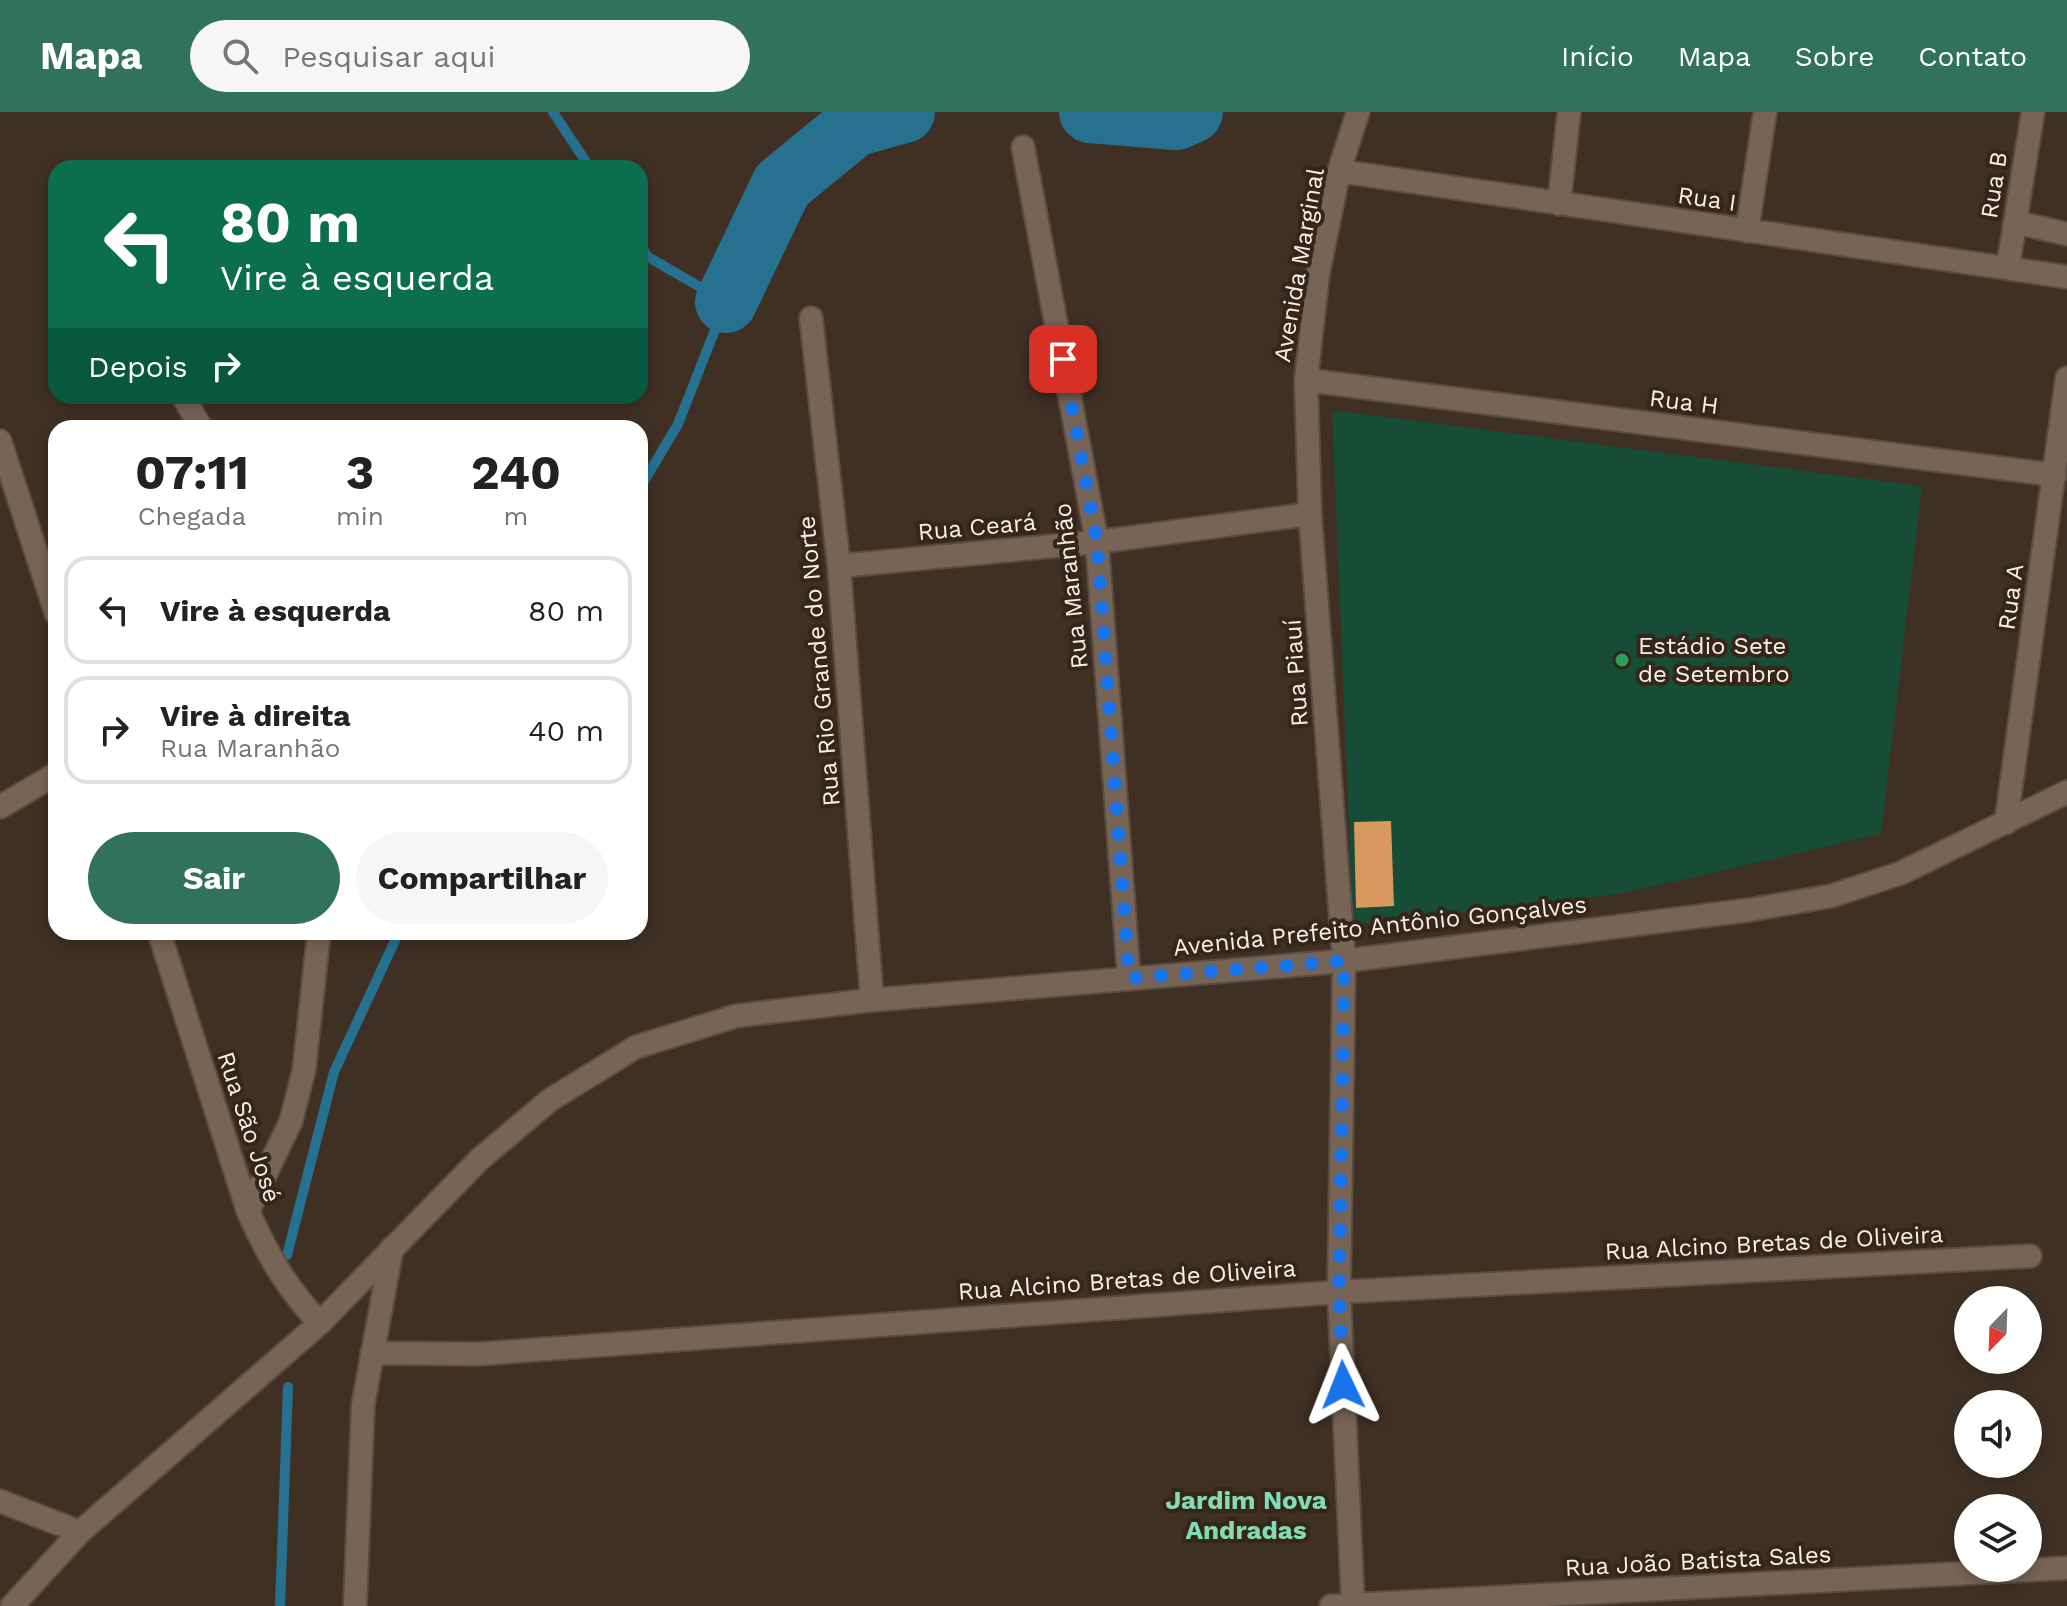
<!DOCTYPE html>
<html lang="pt">
<meta charset="utf-8">
<style>
:root{--surface:#fff;--page:#f6f6f6;--text:#222;--muted:#767676;--line:#e0e0e0;--accent:#30725c}
body{margin:0;font-family:"Work Sans",sans-serif;background:var(--page);color:var(--text);height:100vh;display:flex;flex-direction:column;font-size:30px;white-space:nowrap}
*{box-sizing:border-box;margin:0}
p{font-size:26px;color:var(--muted)}
.icon{flex:none;width:44px;height:44px;fill:none;stroke:currentColor;stroke-width:2;stroke-linecap:round;stroke-linejoin:round}
.map{position:relative;flex:1;overflow:hidden}
.details{position:absolute;left:48px;top:308px;width:600px;height:520px;display:flex;flex-direction:column;background:var(--surface);border-radius:24px;box-shadow:0 4px 12px #0003}
.details>*{flex:none}
.top-card{position:absolute;left:48px;top:48px;width:600px;height:244px;border-radius:24px;box-shadow:0 4px 12px #0003;background:#0b6e4f;color:#fff;overflow:hidden}
.needle{width:52px;rotate:203deg}
.fabs{position:absolute;left:1954px;top:1174px;display:grid;gap:16px}
.fabs a{display:grid;place-items:center;width:88px;height:88px;border-radius:50%;background:var(--surface);box-shadow:0 4px 12px #0003;font-size:40px}
.pin{position:absolute;display:grid;place-items:center;width:68px;height:68px;color:#fff;margin:-34px;border-radius:16px;box-shadow:0 4px 12px #0006}
.me{position:absolute;width:88px;margin:-44px;rotate:358deg;stroke-linejoin:round;filter:drop-shadow(0 0 6px #0008)}
.turn{display:flex;align-items:center;gap:28px;height:168px;padding:0 40px;font-size:36px}
.turn .icon{width:104px;height:104px;stroke-width:2.5}
.turn b{display:block;font-size:56px;line-height:68px}
.then{display:flex;align-items:center;height:76px;padding:0 40px;background:#0003;gap:16px;font-size:30px}
.eta{display:flex;justify-content:space-evenly;align-items:center;height:136px;text-align:center}
.eta b{font-size:48px;font-weight:700;line-height:56px}
.action{display:flex;gap:16px;margin-top:auto;padding:16px 40px}
.action a{flex:1;height:92px;border-radius:48px;background:var(--accent);color:#fff;font-size:32px;font-weight:700;line-height:92px;text-align:center}
.action a+a{background:var(--page);color:var(--text)}
ul{padding:0;list-style:none}
li{display:flex;align-items:center;gap:24px;height:108px;margin:0 16px 12px;padding:0 24px;border:4px solid var(--line);border-radius:24px}
li div{flex:1}
li b{display:block;font-size:30px}
li em{font-style:normal}
header{display:flex;align-items:center;gap:48px;box-sizing:border-box;height:112px;padding:0 40px;background:var(--accent);color:#fff}
header strong{font-size:38px}
nav{display:flex;gap:44px;margin-inline-start:auto;font-size:28px}
.search{width:560px;height:72px;background:var(--page);display:flex;align-items:center;gap:20px;box-sizing:border-box;padding:0 28px;border-radius:44px;color:var(--muted);font-size:30px}
.map>svg:first-child{display:block}
.green{fill:#174c37}
.lines{fill:none;stroke-linecap:round;stroke-linejoin:round}
.stream{stroke:#267190;stroke-width:10}
.river{stroke:#267190;stroke-width:62}
.building{fill:#d9985d}
.minor-casing{stroke:#594c40;stroke-width:26}
.tertiary-casing{stroke:#594c40;stroke-width:26}
.minor{stroke:#766456;stroke-width:22}
.tertiary{stroke:#766456;stroke-width:22}
.route{stroke:#1a73e8;stroke-width:14;stroke-dasharray:0 25.2}
.leisure-dot{fill:#2e9e5b;stroke:#352619;stroke-width:3}
.labels{text-anchor:middle;dominant-baseline:central;stroke-width:8;stroke-linejoin:round;paint-order:stroke}
.street-label{font-size:24px;fill:#f9efe6;stroke:#352619}
.poi-label{font-size:24px;fill:#f9efe6;stroke:#352619;text-anchor:start}
.neighbourhood-label{font-size:26px;font-weight:bold;fill:#83dab6;stroke:#352619}
</style>
<header>
<strong>Mapa</strong>
<div class="search"><svg class="icon" aria-label="search" viewBox="0 0 24 24"><circle cx="10" cy="10" r="6"/><path d="M15 15l6 6"/></svg>Pesquisar aqui</div>
<nav><a>Início</a><a>Mapa</a><a>Sobre</a><a>Contato</a></nav>
</header>
<div class="map">
<svg width="2067" height="1494" viewBox="0 0 2067 1494">
<rect width="100%" height="100%" fill="#3f3023"/>
<path class="green" d="M 1332,298 L 1922,374 L 1881,722 L 1619,782 L 1353,813 Z"/>
<g class="lines">
<path class="stream" d="M 553,0 L 590,56
M 640,132 L 648,145 L 726,190 L 678,312 L 640,376
M 287,1143 L 334,960 L 399,820
M 280,1494 L 288,1275"/>
<path class="river" d="M 1090,0 L 1176,7 L 1192,0
M 726,190 L 782,73 L 854,14 L 904,0"/>
</g>
<path class="building" d="M 1391,709 L 1394,794 L 1356,796 L 1354,710 Z"/>
<g class="lines">
<defs>
<path id="minor" d="M 1023,35 L 1097,430 L 1129,866
M 1339,59 L 2067,165
M 1559,92 L 1569,0
M 2015,110 L 2067,122
M 1747,119 L 1765,0
M 2008,154 L 2033,0
M 811,206 L 839,454 L 872,888
M 1306,268 L 2055,363
M 183,284 L 201,316
M 0,329 L 56,501
M 839,454 L 1097,430 L 1310,402
M 0,695 L 56,662
M 2006,711 L 2067,266
M 159,820 L 248,1099 C 267,1142 287,1177 320,1211
M 248,1099 L 291,1009 L 304,958 L 319,820
M 372,1241 L 478,1242 L 1339,1180 L 2030,1144
M 0,1389 L 80,1420
M 355,1494 L 363,1293 L 392,1136
M 1331,1494 L 2067,1456
M 1353,1494 L 1339,1180 L 1344,849 L 1310,402 L 1306,268 L 1318,162 L 1339,59 L 1358,0"/>
<path id="tertiary" d="M 12,1494 L 80,1420 L 320,1211 L 480,1047 L 550,988 L 636,935 L 736,904 L 872,888 L 1344,849 L 1749,798 L 1831,784 L 1901,761 L 2067,680"/>
</defs>
<use href="#minor" class="minor-casing"/>
<use href="#tertiary" class="tertiary-casing"/>
<use href="#minor" class="minor"/>
<use href="#tertiary" class="tertiary"/>
</g>
<g class="lines">
<path class="route" d="M 1063,247 L 1097,430 L 1129,866 L 1344,849 L 1339,1180 L 1343,1273"/>
</g>
<circle class="leisure-dot" cx="1622" cy="548" r="8"/>
<g class="labels">
<g class="street-label">
<text transform="translate(1994 73) rotate(-81)">Rua B</text>
<text transform="translate(1707 87) rotate(8)">Rua I</text>
<text transform="translate(1299 153) rotate(-80)">Avenida Marginal</text>
<text transform="translate(1684 290) rotate(7)">Rua H</text>
<text transform="translate(977 415) rotate(-5)">Rua Ceará</text>
<text transform="translate(1071 474) rotate(-96)">Rua Maranhão</text>
<text transform="translate(2011 485) rotate(-82)">Rua A</text>
<text transform="translate(819 549) rotate(-95)">Rua Rio Grande do Norte</text>
<text transform="translate(1296 561) rotate(-94)">Rua Piauí</text>
<text transform="translate(1380 814) rotate(-6)">Avenida Prefeito Antônio Gonçalves</text>
<text transform="translate(249 1015) rotate(72)">Rua São José</text>
<text transform="translate(1774 1131) rotate(-3)">Rua Alcino Bretas de Oliveira</text>
<text transform="translate(1127 1168) rotate(-4)">Rua Alcino Bretas de Oliveira</text>
<text transform="translate(1698 1449) rotate(-3)">Rua João Batista Sales</text>
</g>
<g class="poi-label">
<text x="1638" y="534">Estádio Sete<tspan x="1638" dy="28">de Setembro</tspan></text>
</g>
<g class="neighbourhood-label">
<text x="1246" y="1388">Jardim Nova<tspan x="1246" dy="30">Andradas</tspan></text>
</g>
</g>
</svg>
<div class="fabs">
<a><svg class="needle" viewBox="-14 -14 28 28"><path d="M0-13l5 13h-10z" fill="#e53935"/><path d="M0 13l5-13h-10z" fill="#767676"/></svg></a>
<a><svg class="icon" aria-label="sound" viewBox="0 0 24 24"><path d="M4 9h4l5-4v14l-5-4H4zM17 9q2 3 0 6"/></svg></a>
<a><svg class="icon" aria-label="layers" viewBox="0 0 24 24"><path d="M12 4l9 5-9 5-9-5zM3 14l9 5 9-5"/></svg></a>
</div>
<div class="pin" style="left:1063px;top:247px;background:#d93025"><svg class="icon" aria-label="arrive" viewBox="0 0 24 24"><path d="M6 21V4h12l-3 4 3 4H6"/></svg></div>
<svg class="me" style="left:1343px;top:1273px" viewBox="-20 -20 40 40"><path d="M0-17L14 15 0 8-14 15z" fill="#1a73e8" stroke="#fff" stroke-width="4"/></svg>
<div class="top-card">
<div class="turn"><svg class="icon" aria-label="left" viewBox="0 0 24 24"><path d="M17 20v-9H6M10 6l-5 5 5 5"/></svg><div><b>80 m</b>Vire à esquerda</div></div>
<div class="then">Depois<svg class="icon" aria-label="right" viewBox="0 0 24 24"><path d="M7 20v-9h11M14 6l5 5-5 5"/></svg></div>
</div>
<section class="details">
<div class="eta">
<div><b>07:11</b><p>Chegada</p></div>
<div><b>3</b><p>min</p></div>
<div><b>240</b><p>m</p></div>
</div>
<ul>
<li><svg class="icon" aria-label="left" viewBox="0 0 24 24"><path d="M17 20v-9H6M10 6l-5 5 5 5"/></svg><div><b>Vire à esquerda</b></div><em>80 m</em></li>
<li><svg class="icon" aria-label="right" viewBox="0 0 24 24"><path d="M7 20v-9h11M14 6l5 5-5 5"/></svg><div><b>Vire à direita</b><p>Rua Maranhão</p></div><em>40 m</em></li>
</ul>
<div class="action"><a>Sair</a><a>Compartilhar</a></div>
</section>
</div>
